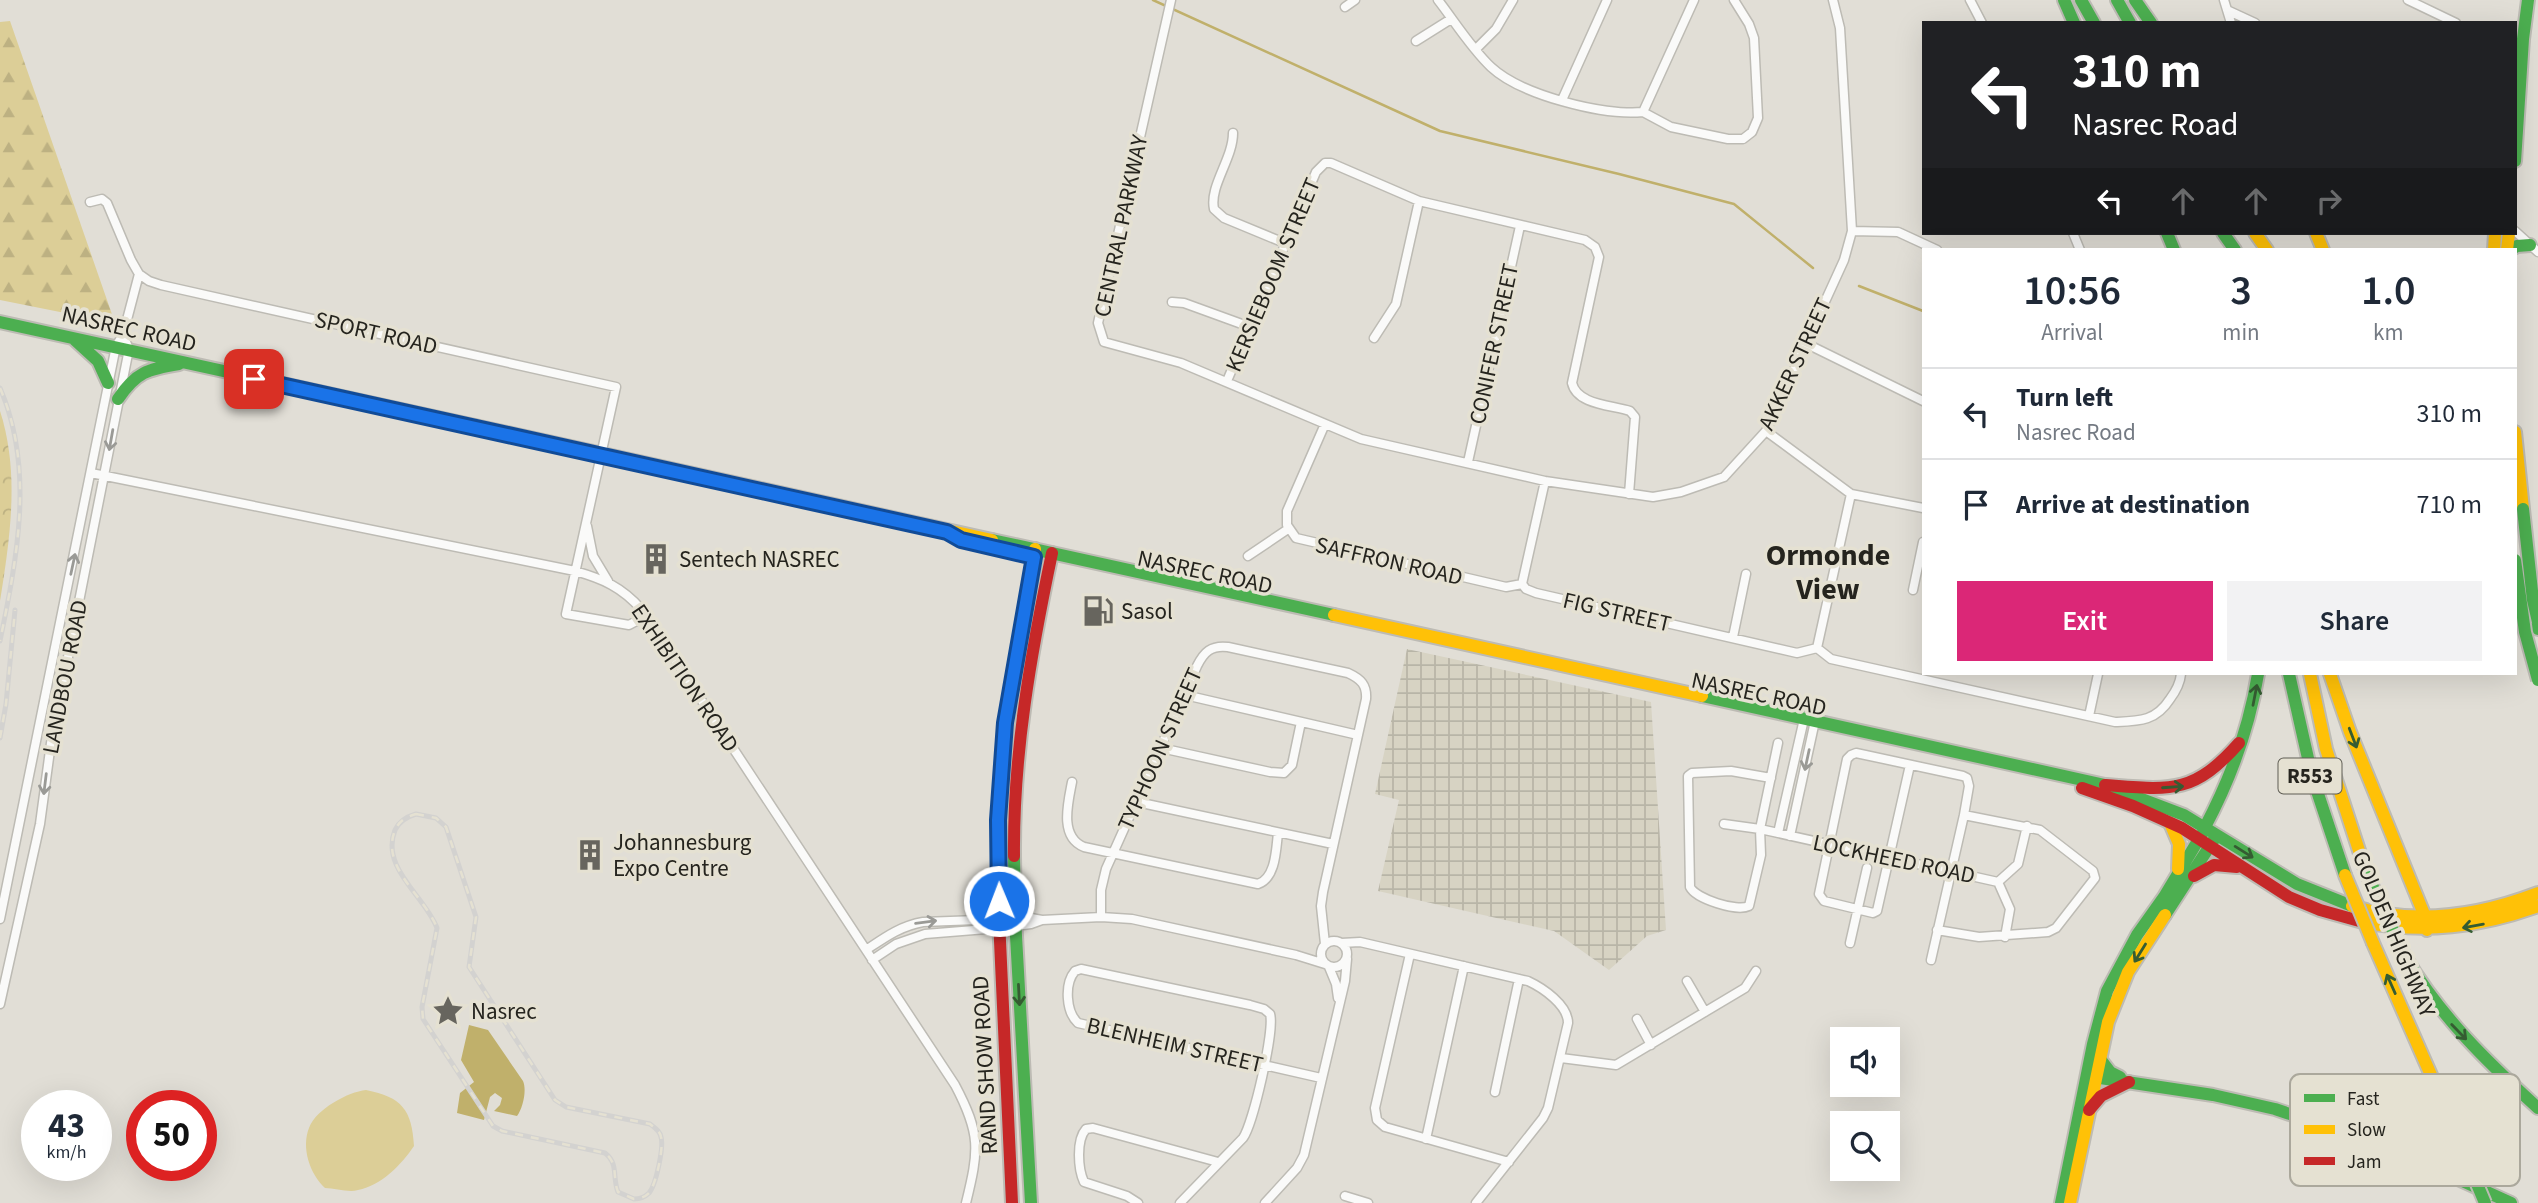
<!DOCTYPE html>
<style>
:root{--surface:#fff;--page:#f2f2f3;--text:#1f2937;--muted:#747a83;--line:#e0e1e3;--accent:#db2777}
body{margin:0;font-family:"Source Sans 3",sans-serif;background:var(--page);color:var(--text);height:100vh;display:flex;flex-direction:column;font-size:26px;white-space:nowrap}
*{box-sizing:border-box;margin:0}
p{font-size:23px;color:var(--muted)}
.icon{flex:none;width:38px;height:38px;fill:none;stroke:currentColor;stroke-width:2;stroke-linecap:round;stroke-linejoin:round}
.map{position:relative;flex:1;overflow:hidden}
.panel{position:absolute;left:1922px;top:248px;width:595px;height:427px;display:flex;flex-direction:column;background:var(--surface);border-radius:0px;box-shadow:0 7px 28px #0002}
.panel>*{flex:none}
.banner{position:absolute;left:1922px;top:21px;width:595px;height:214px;border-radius:0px;box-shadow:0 7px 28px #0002;background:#202124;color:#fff;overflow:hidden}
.controls{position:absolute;left:1830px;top:1027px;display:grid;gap:14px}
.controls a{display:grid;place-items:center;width:70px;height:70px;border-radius:0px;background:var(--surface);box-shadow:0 7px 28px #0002;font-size:35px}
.speed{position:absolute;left:21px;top:1090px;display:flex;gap:14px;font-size:35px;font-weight:700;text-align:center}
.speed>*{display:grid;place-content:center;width:91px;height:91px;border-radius:50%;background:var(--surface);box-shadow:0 7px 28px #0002;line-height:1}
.speed small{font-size:18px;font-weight:400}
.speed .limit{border:10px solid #d22;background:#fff;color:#111}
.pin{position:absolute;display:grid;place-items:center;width:60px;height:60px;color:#fff;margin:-30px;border-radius:14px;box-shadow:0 4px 10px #0006}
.me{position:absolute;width:77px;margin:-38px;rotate:359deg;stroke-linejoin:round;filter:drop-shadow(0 0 5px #0008)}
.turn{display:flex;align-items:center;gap:24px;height:147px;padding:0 35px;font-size:32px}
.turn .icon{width:91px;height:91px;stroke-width:2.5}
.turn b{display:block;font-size:49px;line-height:60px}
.lanes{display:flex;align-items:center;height:66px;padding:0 35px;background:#0003;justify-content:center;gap:35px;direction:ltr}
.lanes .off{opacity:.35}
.eta{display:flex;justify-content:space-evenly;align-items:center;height:119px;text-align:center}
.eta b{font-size:42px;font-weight:600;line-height:49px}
.button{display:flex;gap:14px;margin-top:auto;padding:14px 35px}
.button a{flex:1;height:80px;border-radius:0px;background:var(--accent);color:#fff;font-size:28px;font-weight:600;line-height:80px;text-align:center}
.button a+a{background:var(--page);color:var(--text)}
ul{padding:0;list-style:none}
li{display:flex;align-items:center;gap:21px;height:91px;padding:0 35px;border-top:2px solid var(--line)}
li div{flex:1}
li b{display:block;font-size:26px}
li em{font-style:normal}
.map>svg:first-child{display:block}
.industrial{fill:url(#industrial-grid)}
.forest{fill:url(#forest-firs)}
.park{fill:url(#park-crowns)}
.pitch{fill:#dcce97}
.water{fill:#c0b06b}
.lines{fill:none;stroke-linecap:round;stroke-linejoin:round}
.stream{stroke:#c0b06b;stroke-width:2.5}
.street-casing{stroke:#bdbbb4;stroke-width:11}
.fast-casing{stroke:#bdbbb4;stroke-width:16}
.slow-casing{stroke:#bdbbb4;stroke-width:16}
.jam-casing{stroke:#bdbbb4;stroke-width:16}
.street{stroke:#fafaf9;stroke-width:8}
.fast{stroke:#4caf50;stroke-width:12}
.slow{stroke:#ffc107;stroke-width:12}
.jam{stroke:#c62828;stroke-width:12}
.rail-casing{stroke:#d3d2d0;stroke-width:5}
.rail{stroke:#e5e1d2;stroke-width:2.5;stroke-dasharray:8;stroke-linecap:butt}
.fast-bridge-casing{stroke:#bdbbb4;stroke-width:16;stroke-linecap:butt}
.slow-bridge-casing{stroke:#bdbbb4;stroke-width:16;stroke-linecap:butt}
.fast-bridge{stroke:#4caf50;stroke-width:12}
.slow-bridge{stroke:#ffc107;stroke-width:12}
.oneway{stroke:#9a9a96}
.oneway2{stroke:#355c32}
.route-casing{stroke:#114b97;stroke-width:18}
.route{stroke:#1a73e8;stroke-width:12}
.labels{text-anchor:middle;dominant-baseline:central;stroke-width:7;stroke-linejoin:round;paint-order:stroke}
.shield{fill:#e5e1d2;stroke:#5f5d54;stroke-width:2}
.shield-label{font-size:21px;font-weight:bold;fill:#25241e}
.street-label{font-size:23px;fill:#25241e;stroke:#e5e1d2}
.poi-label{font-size:23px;fill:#25241e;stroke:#e5e1d2;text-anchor:start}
.district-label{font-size:30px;font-weight:bold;fill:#25241e;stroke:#e5e1d2}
.key{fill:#e5e1d2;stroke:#aba89c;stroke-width:2}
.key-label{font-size:19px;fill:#25241e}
</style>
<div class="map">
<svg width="2538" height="1203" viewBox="0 0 2538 1203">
<defs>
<pattern id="industrial-grid" width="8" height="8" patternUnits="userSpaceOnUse" patternTransform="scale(1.75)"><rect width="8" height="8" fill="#d7d3c3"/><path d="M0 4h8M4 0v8" fill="none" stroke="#b8b5a7"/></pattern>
<pattern id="forest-firs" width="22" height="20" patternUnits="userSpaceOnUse" patternTransform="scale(1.75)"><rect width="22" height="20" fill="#dcce97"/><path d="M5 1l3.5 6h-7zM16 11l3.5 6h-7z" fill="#bdb182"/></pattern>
<pattern id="park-crowns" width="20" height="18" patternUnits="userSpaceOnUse" patternTransform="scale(1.75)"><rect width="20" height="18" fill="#dcce97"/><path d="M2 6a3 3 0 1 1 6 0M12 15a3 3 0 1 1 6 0" fill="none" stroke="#bdb182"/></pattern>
</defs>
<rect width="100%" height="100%" fill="#e1ded6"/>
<path class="industrial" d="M 1407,649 L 1651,702 L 1666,930 L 1647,936 L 1609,970 L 1554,931 L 1378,891 L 1399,800 L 1375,794 Z"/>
<path class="forest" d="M 10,21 L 115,323 L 0,300 L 0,22 Z"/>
<path class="park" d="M 0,411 C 20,473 10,538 0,601 Z"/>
<path class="pitch" d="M 366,1090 C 402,1097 412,1110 414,1146 C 401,1165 382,1185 358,1190 C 349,1193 335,1188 325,1188 C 310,1174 301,1148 309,1128 C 316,1109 348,1092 366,1090 Z"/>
<path class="water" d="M 469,1025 L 488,1030 L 523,1081 C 527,1090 523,1108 517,1116 L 494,1111 L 500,1105 L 502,1098 L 495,1093 L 490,1097 L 484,1120 L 457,1113 L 460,1093 L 474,1082 L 461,1060 Z"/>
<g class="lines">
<path class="stream" d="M 1153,0 L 1440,131 L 1619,174 L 1734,204 L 1813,268
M 1859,286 L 1923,311"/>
<defs>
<path id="street" d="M 1171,0 L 1098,323 L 1104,342 L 1181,363 L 1361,439 L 1545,481 L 1653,497 L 1681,492 L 1724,477 L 1766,431 L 1844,260 L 1852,231 L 1840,28 L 1833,0
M 1438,0 C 1455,22 1471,48 1491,67 C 1521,95 1603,116 1643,112
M 1970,0 L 1982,23
M 2224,0 L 2231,23
M 2408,0 L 2456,23
M 1345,7 L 1355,0
M 2229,11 L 2255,23
M 1416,41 L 1451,19
M 1476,49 L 1496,29 L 1513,0
M 1562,100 L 1607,0
M 1643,112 L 1671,127 L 1728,139 L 1743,139 L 1752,132 L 1758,118 L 1754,38 L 1749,24 L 1734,0
M 1643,112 L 1694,0
M 1233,133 C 1233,159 1209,186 1214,209 L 1224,218 L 1287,244
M 1852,231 L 1898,232 L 1937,250
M 2515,231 L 2538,252
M 2073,233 L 2080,250
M 139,274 L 149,281 L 161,285 L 616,387 L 566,614 L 629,625 L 646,616
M 1172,302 L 1184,303 L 1250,327
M 1374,338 L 1396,304 L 1419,201
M 1807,344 L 1923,401
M 1227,381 L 1316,172 L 1325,163 L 1331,163 L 1419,201 L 1585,240 L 1595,247 L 1599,257 L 1572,383 C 1577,405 1612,405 1630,411 L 1635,417 L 1629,494
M 1325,424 L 1287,511 L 1287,525 L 1296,538 L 1506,587 L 1522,584
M 1766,431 L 1851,494 L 1923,508
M 1468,462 L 1520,226
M 91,473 L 575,571 C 603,579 622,587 642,610 L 955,1085 C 981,1134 979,1150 966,1203
M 587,526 L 593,556 L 608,581
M 1248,556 L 1288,529
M 1522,584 L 1526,589 L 1536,593 L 1797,653 L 1817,648
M 1522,584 L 1545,481
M 1913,590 L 1923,542
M 1733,637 L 1746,574
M 1817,648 L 1831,659 L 2115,722 C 2140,721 2156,721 2170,699 C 2176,691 2180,684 2181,674
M 1817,648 L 1851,494
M 1185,695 L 1358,735
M 2089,716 L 2098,674
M 1161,748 L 1270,772 L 1284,773 L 1292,765 L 1301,722
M 1910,765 L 1877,911 L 1873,913 L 1824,901 L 1819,894 L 1847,759 L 1851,755 L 1856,753 L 1963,776 L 1967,778 L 1969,786 L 1964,815 L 1931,960
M 1771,778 L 1731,771 L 1692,773 L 1688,776 L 1690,887 C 1696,899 1737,912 1749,906 L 1761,855 L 1760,829 L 1778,743
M 1072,782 C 1068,803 1059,837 1084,847 L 1258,884 C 1276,878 1276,849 1278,833
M 1137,802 L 1333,844
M 1724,824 L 1760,829 L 1998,882
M 1778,833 L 1804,719
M 1790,836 L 1815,721
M 1998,882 L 2018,864 L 2027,826
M 1998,882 L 2010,909 L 2005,937
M 1101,917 L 1101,890 L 1106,869 L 1197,666 C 1204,652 1211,645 1228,647 L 1348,673 C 1361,679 1367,685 1366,699 L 1323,892 L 1321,906 L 1325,944
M 0,919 L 116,346 L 123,335 L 139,274 L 131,260 L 107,203 L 102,199 L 90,202
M 1937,930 L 1979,937 L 2048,932 L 2056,928 L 2095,878 L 2093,871 L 2040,830 L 1964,815
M1321 954a13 13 0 1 1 26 0a13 13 0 1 1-26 0Z
M 1341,943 L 1360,942 L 1528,981 C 1543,988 1568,1005 1568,1023 L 1548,1108 L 1543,1118 L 1476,1203
M 1850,943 L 1867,868
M 866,950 C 884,938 900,926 923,922 L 1031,918 L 1042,920
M 1410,954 L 1375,1108 L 1377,1120 L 1385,1127 L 1509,1162
M 872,960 L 896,944 L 925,934 L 999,928 L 1031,924 L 1042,920 L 1101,917 L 1132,919 L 1296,955 L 1325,964
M 1329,967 L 1336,984 L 1338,998
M 1687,981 L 1705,1012
M 0,1004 L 40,824 L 51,743 L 129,349 L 123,335
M 1637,1019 L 1651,1045
M 1561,1058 L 1616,1065 L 1745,988 L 1756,971
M 1495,1092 L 1519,979
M 1426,1139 L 1464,966
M 1345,1196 L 1368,1203
M 1138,1203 L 1127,1196 L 1084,1182 C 1078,1169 1076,1140 1086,1129 L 1093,1128 L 1218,1162
M 1180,1203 L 1243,1138 C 1253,1124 1275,1030 1270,1014 L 1264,1009 L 1250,1005 L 1081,969 L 1075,971 C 1064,984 1066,1012 1078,1023 L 1321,1078
M 1265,1203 L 1297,1168 L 1304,1155 L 1345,981 L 1347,959"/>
<path id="fast" d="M 2064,0 L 2074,23
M 2081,0 L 2094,23
M 2117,0 L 2130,23
M 2135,0 L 2151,23
M 2515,161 L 2523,39 L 2528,0
M 2167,233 L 2174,250
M 2223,233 L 2235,250
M 2510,250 L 2517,246 L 2530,245
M 0,322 L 475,426
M 75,340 L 98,361 L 108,383
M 118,399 C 136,372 148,369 179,364
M 992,540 L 1334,615
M 2515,605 L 2538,629
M 2289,674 L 2312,776 L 2345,875
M 1702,696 L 2105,785 L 2184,815 L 2297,884 L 2352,906
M 2205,827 C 2231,778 2249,729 2258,674
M 1014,856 L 1015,918 L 1031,1203
M 2165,915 L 2215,838
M 2405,957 C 2442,1018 2486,1061 2538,1108
M 2100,1059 L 2110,1072 L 2120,1077
M 2087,1076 L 2213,1095 L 2275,1109 L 2392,1149 L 2511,1203
M 2061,1203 L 2093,1044 L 2107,991 L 2137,935 L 2164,897 L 2202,834"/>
<path id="slow" d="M 2255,233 L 2267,250
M 2316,233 L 2323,250
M 2494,250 L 2495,233
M 2507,250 L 2509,233
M 475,426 L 992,540
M 2515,432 L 2523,509
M 1334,615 L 1702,696
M 2310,674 L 2326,749 L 2366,872
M 2330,674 L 2350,732 L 2426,919 L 2427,930
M 998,822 L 1005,723 L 1035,549
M 2170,823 L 2179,844 L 2178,869
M 2352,906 C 2415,926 2478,916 2538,893
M 2363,922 C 2424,934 2480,927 2538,906
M 2373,943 L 2438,1091
M 2070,1203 L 2108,1022 L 2128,972 L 2165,915"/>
<path id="jam" d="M 2105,785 C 2170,790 2193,795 2239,743
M 2082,788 L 2133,806 L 2182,828 L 2289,897 L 2320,910 L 2363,922
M 998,822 L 999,919 L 1012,1203
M 1014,856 C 1013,753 1031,653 1052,553
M 2194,876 L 2214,865 L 2237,867
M 2089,1110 L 2101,1096 L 2129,1082"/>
</defs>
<use href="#street" class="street-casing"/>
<use href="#fast" class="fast-casing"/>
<use href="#slow" class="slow-casing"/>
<use href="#jam" class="jam-casing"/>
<use href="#street" class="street"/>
<use href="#fast" class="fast"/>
<use href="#slow" class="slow"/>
<use href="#jam" class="jam"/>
<defs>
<path id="rail" d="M 0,388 C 35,469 17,558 0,641
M 0,738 L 6,704 L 15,610
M 416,814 L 436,818 L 446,827 L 476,917 L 469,967 L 555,1100 L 566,1107 L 650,1124 C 655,1128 660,1131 661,1137 C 664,1147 656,1185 649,1193 C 645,1197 639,1199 634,1199 L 618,1192 C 612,1177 619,1164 605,1153 L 502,1131 L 493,1126 L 423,1019 L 422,1007 L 437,928 C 425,896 380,868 395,830 C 399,821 406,817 416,814 Z"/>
</defs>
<use href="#rail" class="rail-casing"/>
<use href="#rail" class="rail"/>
<defs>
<path id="fast-bridge" d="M 2523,509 L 2533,600 L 2538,622
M 2515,560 L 2525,632 L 2538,680
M 2366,872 L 2405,957
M 2438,1091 L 2485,1203"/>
<path id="slow-bridge" d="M 2345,875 L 2373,943"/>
</defs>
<use href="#fast-bridge" class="fast-bridge-casing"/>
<use href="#slow-bridge" class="slow-bridge-casing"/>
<use href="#fast-bridge" class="fast-bridge"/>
<use href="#slow-bridge" class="slow-bridge"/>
</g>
<defs><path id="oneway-shaft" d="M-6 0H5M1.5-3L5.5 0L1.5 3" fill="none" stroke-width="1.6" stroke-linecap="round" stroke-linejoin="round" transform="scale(1.75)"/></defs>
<g class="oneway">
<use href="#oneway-shaft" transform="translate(111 440) rotate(100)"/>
<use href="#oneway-shaft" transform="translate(73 564) rotate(-78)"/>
<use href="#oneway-shaft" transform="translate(1807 760) rotate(102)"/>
<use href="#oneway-shaft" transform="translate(45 784) rotate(97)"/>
<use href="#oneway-shaft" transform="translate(926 922) rotate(-7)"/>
</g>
<g class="oneway2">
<use href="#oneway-shaft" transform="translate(2255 695) rotate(-79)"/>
<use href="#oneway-shaft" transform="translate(2353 738) rotate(69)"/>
<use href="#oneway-shaft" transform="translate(2173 787) rotate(-4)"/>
<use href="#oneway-shaft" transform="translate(2244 852) rotate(32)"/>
<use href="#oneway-shaft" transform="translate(2473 926) rotate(170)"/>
<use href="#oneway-shaft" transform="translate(2140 953) rotate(122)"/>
<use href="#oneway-shaft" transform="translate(2391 984) rotate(-114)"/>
<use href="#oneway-shaft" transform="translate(1019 995) rotate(87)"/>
<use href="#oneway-shaft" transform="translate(2459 1032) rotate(46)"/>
</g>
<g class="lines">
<defs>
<path id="route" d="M 254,379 L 947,532 L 961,540 L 1034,557 L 1005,723 L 998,820 L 999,901"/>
</defs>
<use href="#route" class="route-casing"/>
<use href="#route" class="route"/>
</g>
<defs>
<symbol id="building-bare" viewBox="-9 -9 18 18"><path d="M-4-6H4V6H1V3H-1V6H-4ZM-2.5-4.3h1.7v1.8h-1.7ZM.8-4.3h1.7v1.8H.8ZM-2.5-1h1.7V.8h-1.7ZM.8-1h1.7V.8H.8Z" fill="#67655e" stroke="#e5e1d2" stroke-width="2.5" paint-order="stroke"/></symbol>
<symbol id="fuel-bare" viewBox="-9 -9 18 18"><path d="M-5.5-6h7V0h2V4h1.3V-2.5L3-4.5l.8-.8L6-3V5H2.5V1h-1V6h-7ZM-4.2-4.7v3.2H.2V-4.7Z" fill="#67655e" stroke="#e5e1d2" stroke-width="2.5" paint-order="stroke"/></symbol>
<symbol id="sight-bare" viewBox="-9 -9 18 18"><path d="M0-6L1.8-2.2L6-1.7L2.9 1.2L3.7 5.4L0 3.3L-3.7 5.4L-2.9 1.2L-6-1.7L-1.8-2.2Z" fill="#67655e" stroke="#e5e1d2" stroke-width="2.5" paint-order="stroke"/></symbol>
</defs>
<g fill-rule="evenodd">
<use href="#building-bare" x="634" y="537" width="44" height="44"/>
<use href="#fuel-bare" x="1076" y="589" width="44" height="44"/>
<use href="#building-bare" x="568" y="833" width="44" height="44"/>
<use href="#sight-bare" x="426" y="989" width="44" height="44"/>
</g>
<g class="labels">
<rect class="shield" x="2278.5" y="758.5" width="63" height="35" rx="5"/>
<g class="shield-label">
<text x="2310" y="776">R553</text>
</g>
<g class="street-label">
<text transform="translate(1121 226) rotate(-78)">CENTRAL PARKWAY</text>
<text transform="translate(1273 275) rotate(-67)">KERSIEBOOM STREET</text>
<text transform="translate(129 329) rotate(13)">NASREC ROAD</text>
<text transform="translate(376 333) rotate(13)">SPORT ROAD</text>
<text transform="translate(1494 344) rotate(-78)">CONIFER STREET</text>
<text transform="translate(1795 364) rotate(-65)">AKKER STREET</text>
<text transform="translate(1389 561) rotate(13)">SAFFRON ROAD</text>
<text transform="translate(1205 572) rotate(12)">NASREC ROAD</text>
<text transform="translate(1617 612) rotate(13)">FIG STREET</text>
<text transform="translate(65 677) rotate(-79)">LANDBOU ROAD</text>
<text transform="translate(685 678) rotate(56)">EXHIBITION ROAD</text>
<text transform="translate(1759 694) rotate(12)">NASREC ROAD</text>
<text transform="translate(1160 749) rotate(-66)">TYPHOON STREET</text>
<text transform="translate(1894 859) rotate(12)">LOCKHEED ROAD</text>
<text transform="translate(2394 934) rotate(67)">GOLDEN HIGHWAY</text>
<text transform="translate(1175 1045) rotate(13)">BLENHEIM STREET</text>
<text transform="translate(985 1065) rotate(-93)">RAND SHOW ROAD</text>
</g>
<g class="poi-label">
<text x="679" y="559">Sentech NASREC</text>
<text x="1121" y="611">Sasol</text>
<text x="613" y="842">Johannesburg<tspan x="613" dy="26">Expo Centre</tspan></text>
<text x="471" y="1011">Nasrec</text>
</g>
<g class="district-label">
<text x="1828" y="555">Ormonde<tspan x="1828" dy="34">View</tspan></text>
</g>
</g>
<rect x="2290" y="1074" width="230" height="112" rx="10" class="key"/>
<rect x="2304" y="1094" width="31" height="8" fill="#4caf50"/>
<rect x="2304" y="1125" width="31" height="9" fill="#ffc107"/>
<rect x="2304" y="1157" width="31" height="8" fill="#c62828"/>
<g class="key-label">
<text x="2347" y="1105">Fast</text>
<text x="2347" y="1136">Slow</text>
<text x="2347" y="1168">Jam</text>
</g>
</svg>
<div class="controls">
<a><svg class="icon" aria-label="sound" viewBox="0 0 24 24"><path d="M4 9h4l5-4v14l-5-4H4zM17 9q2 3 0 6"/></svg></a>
<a><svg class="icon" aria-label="search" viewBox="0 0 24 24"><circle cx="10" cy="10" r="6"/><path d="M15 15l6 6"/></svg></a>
</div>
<div class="speed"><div>43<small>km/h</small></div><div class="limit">50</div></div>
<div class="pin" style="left:254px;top:379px;background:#d93025"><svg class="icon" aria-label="arrive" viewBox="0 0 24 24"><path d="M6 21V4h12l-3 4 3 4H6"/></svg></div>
<svg class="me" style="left:999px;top:901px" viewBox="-20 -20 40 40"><circle r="17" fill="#1a73e8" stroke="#fff" stroke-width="3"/><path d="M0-11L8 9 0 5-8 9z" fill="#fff"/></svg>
<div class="banner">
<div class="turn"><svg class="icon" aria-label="left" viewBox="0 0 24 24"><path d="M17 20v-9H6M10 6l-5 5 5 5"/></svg><div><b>310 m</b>Nasrec Road</div></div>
<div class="lanes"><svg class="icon" aria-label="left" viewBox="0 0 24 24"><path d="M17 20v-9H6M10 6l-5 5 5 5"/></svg><svg class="icon off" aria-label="ahead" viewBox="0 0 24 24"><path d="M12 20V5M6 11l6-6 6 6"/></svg><svg class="icon off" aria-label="ahead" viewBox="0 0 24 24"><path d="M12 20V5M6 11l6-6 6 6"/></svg><svg class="icon off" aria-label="right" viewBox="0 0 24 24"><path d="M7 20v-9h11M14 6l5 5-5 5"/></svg></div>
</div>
<section class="panel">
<div class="eta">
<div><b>10:56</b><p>Arrival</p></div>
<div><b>3</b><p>min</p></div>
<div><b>1.0</b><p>km</p></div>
</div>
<ul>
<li><svg class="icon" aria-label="left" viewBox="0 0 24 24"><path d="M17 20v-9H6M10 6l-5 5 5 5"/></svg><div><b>Turn left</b><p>Nasrec Road</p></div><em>310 m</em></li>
<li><svg class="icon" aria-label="arrive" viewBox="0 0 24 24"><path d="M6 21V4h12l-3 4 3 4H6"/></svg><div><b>Arrive at destination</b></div><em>710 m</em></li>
</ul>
<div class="button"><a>Exit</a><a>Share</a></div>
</section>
</div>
